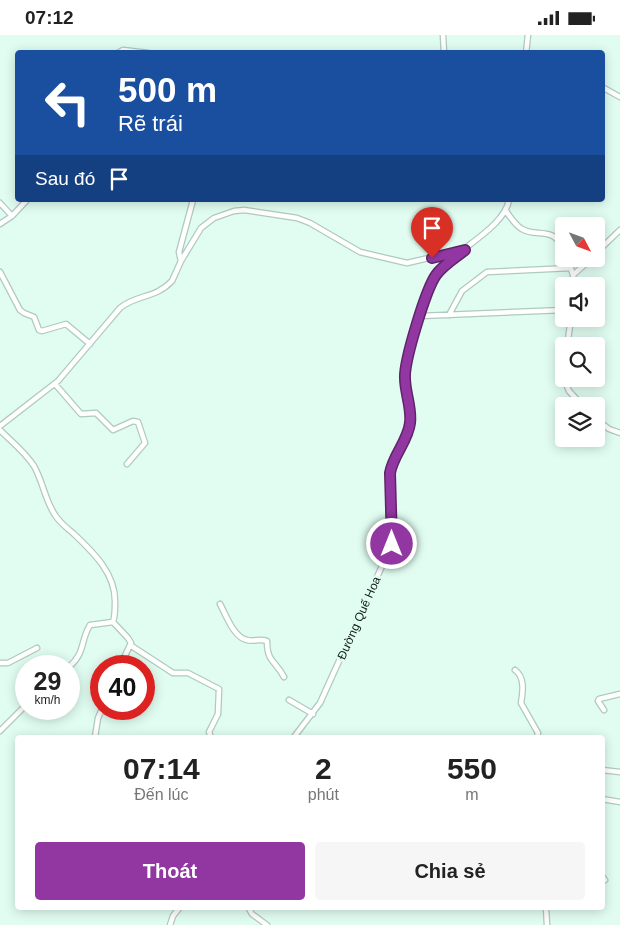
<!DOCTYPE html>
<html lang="vi">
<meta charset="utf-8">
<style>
:root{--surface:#fff;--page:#f6f6f6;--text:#222;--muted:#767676;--accent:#9237a2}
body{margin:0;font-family:Helvetica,sans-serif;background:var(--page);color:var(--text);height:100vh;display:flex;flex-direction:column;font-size:19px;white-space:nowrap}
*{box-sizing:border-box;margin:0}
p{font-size:16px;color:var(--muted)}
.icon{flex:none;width:28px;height:28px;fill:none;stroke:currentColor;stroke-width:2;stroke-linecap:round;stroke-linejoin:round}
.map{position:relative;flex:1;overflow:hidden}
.side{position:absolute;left:15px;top:700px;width:590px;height:175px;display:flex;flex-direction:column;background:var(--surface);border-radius:5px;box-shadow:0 2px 12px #0003}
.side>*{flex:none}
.guide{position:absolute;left:15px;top:15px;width:590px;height:152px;border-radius:5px;box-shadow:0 2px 12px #0003;background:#1a4fa0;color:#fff;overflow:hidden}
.needle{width:32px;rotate:131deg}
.fabs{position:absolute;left:555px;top:182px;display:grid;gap:10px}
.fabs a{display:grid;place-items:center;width:50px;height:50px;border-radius:5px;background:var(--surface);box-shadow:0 2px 12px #0003;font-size:25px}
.speed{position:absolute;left:15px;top:620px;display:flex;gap:10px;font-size:25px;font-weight:700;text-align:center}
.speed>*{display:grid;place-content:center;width:65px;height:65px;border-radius:50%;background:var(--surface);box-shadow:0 2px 12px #0003;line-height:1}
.speed small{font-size:12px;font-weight:400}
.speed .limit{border:8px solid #d22;background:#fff;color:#111}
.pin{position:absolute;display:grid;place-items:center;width:42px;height:42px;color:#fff;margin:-51px -21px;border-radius:50% 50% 50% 0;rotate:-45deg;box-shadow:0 0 5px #0007}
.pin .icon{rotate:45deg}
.me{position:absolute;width:55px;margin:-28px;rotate:0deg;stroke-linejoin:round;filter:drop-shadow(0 0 4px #0008)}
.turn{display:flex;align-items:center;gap:18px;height:105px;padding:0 20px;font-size:22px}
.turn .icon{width:65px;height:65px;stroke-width:2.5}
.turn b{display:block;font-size:35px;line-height:42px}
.then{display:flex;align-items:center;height:48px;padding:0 20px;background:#0003;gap:10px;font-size:19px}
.eta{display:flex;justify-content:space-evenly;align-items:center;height:85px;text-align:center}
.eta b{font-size:30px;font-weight:700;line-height:35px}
.button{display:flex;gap:10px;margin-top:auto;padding:10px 20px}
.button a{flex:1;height:58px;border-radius:5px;background:var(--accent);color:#fff;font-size:20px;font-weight:700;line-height:58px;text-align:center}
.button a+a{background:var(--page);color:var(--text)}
.status{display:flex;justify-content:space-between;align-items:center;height:35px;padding:0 25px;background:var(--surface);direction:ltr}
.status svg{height:14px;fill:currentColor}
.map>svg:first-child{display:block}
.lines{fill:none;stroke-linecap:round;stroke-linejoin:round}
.minor-casing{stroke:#afcac0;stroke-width:7}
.minor{stroke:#fff;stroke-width:4.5}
.route-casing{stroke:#5f2469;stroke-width:12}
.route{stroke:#9237a2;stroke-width:9}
.labels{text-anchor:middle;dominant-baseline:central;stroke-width:5;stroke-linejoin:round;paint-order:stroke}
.street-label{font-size:12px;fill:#121c19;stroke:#e1fdf2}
</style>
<div class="status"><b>07:12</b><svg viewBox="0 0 49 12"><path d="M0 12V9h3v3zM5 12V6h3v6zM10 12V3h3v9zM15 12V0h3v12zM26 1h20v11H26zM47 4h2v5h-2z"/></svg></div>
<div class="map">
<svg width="620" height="890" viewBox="0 0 620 890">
<rect width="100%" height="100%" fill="#e1fdf2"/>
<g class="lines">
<defs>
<path id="minor" d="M 443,0 L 444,18
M 118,18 L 123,15 L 148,18
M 526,18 L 528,0
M 602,52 L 620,62
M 0,168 L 12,181
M 506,176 C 510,182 516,191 522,194 C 537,203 552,190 564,214
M 0,189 L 12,181 L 27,165
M 596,218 L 620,195
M 568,224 L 573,240 L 574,251
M 181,226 L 179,217 L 193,165
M 0,237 L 20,275 L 24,278 L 34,282 L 39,295 L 42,296 L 66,289 L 90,309
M 573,240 L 591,224
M 449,280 L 462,256 L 487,237 L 571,233
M 420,281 L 564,275
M 567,311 L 571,284
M 564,344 L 569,356 L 583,371
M 55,349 L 81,379 L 96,378 L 113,395 L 133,386 L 138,387 L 145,408 L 127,429
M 596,384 L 609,394 L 620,398
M 0,391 L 58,346 L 120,273 C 137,259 155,264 172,246 L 181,226 L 201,193 L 214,183 L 234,176 L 244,175 L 297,183 L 310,188 L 360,217 L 407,228 L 463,215
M 0,395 C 12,407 25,417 34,431 C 43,447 45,465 55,480 C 60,488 67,493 74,499 C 94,518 116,539 115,568 C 115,575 115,581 113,587 L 128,603 L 131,608 L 120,631
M 220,569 C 226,580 234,603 247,605 C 254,607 260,603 267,606 C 267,627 275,625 284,642
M 130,610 L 173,638 L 188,638 L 219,654 L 218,679 L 209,697 L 211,702
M 0,628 L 8,628 L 37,613
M 69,632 C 86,617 80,606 90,590 L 113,587
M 515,635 C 525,642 523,657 521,668 L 538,698 L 537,702
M 289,665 L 313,679
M 604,675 L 598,666 L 599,664 L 620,659
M 0,696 L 26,670
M 95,702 L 98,683 L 102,674
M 294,702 L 320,668 L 392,509 L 390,438 C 393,420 408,406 410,388 C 412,373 405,358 405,343 C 404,324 423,265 432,247 C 445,218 503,197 509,165
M 602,735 L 620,737
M 602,764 L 620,767
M 602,841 L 605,845
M 248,872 L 252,879 L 267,890
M 546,872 L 547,890
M 170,890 L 173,881 L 180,872"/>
</defs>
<use href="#minor" class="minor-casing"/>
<use href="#minor" class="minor"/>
</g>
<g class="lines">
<defs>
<path id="route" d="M 392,509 L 390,438 C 393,420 408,406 410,388 C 412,373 405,358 405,343 C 404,326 426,254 436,240 C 443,230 455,223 465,215 L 432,223"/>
</defs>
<use href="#route" class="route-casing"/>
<use href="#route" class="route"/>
</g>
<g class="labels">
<g class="street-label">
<text transform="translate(359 583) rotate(-66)">Đường Quế Hoa</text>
</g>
</g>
</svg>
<div class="fabs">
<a><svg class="needle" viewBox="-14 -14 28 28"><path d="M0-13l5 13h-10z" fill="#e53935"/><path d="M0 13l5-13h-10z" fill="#767676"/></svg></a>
<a><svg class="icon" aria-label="sound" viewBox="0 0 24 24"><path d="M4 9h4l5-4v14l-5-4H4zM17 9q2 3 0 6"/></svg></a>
<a><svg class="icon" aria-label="search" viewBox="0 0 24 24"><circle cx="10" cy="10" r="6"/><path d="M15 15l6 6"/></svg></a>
<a><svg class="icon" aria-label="layers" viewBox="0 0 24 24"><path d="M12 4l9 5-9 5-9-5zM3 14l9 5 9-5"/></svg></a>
</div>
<div class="speed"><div>29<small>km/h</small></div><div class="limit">40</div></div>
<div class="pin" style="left:432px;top:223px;background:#d93025"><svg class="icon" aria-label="arrive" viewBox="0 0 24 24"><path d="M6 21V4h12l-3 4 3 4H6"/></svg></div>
<svg class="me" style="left:392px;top:509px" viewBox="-20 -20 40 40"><circle r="17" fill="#9237a2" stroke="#fff" stroke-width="3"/><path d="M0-11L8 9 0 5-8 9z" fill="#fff"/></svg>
<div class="guide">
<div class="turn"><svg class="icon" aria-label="left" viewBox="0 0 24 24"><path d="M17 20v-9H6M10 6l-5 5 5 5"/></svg><div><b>500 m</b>Rẽ trái</div></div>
<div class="then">Sau đó<svg class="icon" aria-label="arrive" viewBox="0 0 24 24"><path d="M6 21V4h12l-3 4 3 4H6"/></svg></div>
</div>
<section class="side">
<div class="eta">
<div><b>07:14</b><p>Đến lúc</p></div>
<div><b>2</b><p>phút</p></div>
<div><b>550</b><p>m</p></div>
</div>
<div class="button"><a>Thoát</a><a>Chia sẻ</a></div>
</section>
</div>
